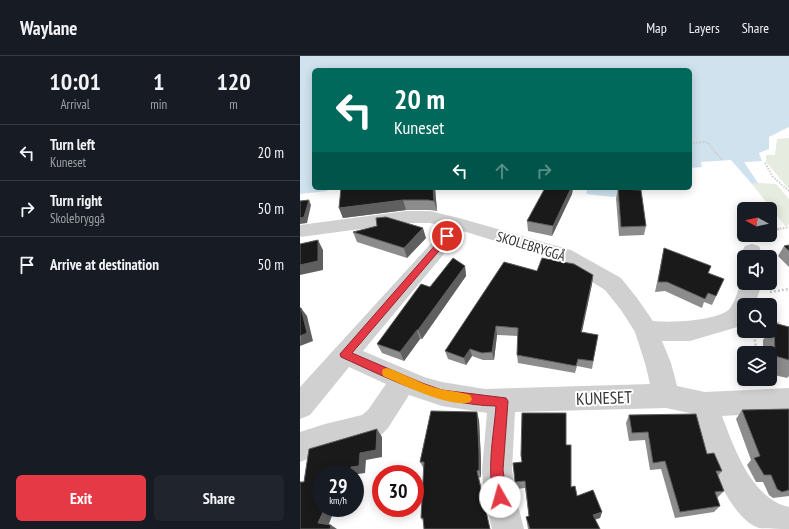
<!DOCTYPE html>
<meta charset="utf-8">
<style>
:root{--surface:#171b24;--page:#20242c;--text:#f1f3f6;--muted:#9ea1a6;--line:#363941;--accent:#e63946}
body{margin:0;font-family:"PT Sans Narrow",sans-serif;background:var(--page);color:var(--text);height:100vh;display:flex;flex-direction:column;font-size:15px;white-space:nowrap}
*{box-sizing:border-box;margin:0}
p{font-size:13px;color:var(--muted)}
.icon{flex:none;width:22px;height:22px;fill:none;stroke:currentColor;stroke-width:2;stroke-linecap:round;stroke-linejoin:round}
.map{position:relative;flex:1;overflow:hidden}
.details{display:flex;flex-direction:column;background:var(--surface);width:300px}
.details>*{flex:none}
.guide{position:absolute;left:12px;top:12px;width:380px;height:122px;border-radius:6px;box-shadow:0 2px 10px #0003;background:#00695c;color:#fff;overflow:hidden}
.needle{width:26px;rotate:278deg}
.buttons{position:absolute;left:437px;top:146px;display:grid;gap:8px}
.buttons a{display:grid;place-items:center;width:40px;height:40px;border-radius:6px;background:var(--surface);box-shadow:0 2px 10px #0003;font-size:20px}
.speed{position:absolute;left:12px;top:409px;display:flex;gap:8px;font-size:20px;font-weight:700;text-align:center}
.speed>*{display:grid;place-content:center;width:52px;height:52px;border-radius:50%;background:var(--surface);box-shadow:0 2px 10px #0003;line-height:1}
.speed small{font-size:10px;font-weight:400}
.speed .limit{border:6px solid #d22;background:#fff;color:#111}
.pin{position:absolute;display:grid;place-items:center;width:34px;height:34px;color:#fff;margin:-17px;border:2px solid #fff;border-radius:50%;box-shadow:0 1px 4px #0007}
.me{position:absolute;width:44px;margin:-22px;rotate:353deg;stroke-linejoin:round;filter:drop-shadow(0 0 3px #0008)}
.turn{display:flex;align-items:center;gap:14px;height:84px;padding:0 16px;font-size:18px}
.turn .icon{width:52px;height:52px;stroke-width:2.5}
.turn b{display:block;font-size:28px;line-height:34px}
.lanes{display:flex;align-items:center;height:38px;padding:0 16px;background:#0003;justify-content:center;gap:20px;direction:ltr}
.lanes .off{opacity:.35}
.eta{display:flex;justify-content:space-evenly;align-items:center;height:68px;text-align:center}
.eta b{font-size:24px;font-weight:700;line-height:28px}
.action{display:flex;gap:8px;margin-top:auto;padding:8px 16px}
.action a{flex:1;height:46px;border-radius:6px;background:var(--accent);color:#fff;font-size:16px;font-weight:700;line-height:46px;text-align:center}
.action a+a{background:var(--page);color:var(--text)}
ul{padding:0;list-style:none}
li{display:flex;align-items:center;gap:12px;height:56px;padding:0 16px;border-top:1px solid var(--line)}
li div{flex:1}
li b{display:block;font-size:15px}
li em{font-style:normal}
header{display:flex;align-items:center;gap:24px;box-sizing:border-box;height:56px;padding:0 20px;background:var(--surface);border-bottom:1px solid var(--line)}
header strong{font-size:19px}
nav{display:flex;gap:22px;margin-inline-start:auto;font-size:14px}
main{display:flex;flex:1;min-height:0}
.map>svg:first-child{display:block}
.green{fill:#e6ecdf}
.water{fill:#cfe2ee}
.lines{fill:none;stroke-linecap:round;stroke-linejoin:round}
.path-far1{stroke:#cdcdcd;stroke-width:2;stroke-dasharray:1.5 1.5;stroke-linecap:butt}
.path{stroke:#cdcdcd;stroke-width:2.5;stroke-dasharray:2 2;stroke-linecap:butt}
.street{fill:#d0d0d0;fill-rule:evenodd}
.wall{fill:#8c8c8c}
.shaded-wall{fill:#5f5f5f}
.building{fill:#1a1a1a;stroke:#5f5f5f}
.route{fill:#e63946;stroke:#96252e}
.slow{fill:#f59e0b}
.labels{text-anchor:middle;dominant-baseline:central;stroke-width:4;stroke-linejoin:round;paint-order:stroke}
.street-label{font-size:14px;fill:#333;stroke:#fff}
.near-street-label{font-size:17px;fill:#333;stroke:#fff}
</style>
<header>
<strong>Waylane</strong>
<nav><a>Map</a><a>Layers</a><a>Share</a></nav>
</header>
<main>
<section class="details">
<div class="eta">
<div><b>10:01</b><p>Arrival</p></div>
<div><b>1</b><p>min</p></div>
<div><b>120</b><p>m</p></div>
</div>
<ul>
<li><svg class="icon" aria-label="left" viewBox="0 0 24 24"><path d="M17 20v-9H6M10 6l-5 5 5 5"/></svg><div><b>Turn left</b><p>Kuneset</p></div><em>20 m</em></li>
<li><svg class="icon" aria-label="right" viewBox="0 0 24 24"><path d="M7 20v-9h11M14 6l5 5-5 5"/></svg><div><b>Turn right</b><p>Skolebryggå</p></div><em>50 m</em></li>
<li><svg class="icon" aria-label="arrive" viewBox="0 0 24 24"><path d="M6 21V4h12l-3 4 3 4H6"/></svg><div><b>Arrive at destination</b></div><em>50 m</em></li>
</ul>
<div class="action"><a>Exit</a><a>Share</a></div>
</section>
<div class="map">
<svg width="489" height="473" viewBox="0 0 489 473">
<rect width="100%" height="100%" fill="#fff"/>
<path class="green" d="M 489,82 L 489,133 L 466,106 L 466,99 L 475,99 L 477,83 Z
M 458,127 L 476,128 L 489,143 L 489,169 L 485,170 L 452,128 Z"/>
<path class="water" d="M 0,0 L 489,0 L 489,71 L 469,81 L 469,93 L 459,97 L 462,105 L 444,106 L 458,127 L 452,128 L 431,104 L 401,106 L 402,111 L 390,112 L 390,14 L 14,14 L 14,132 L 28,132 L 27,135 L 0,138 Z
M 288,132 L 349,132 L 313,141 L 286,138 Z"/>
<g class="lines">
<path class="path-far1" d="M 390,87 L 407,86 L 423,105
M 465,107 L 473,121 L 489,135
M 474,174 L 489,171"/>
<path class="path" d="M 474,174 L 479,173
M 470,236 L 489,233
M 470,257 L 481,270
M 451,297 L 457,295 L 453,275"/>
<path class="street" d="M 106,155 L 130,155 L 159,162 L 271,194 L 321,222 L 337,242 L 353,265 C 369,267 423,265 431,251 C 437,242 438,231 443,221 L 444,227 L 462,227 L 455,249 L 444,249 L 444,268 L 441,270 L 390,285 L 362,285 L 371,307 L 377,330 L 405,336 L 489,332 L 489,356 L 422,360 C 434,392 452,443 489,451 L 489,473 C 480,473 467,473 459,472 C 426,461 404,389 394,358 L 366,352 L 215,356 L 212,414 L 216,441 L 224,473 L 192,473 L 184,441 L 182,414 L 187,357 L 142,350 L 109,339 L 88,372 L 79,381 L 25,396 L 0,406 L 0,376 L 25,368 L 62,359 L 68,354 L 86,328 L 49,311 L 10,359 L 0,363 L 0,331 L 146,171 L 130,167 L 106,167 L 0,181 L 0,169 ZM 163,175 L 257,204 L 305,234 L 321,254 L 335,276 L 345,307 L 350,328 L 185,333 L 142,326 L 124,321 L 63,295 Z
M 452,188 L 459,190 L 463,201 L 444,201 L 444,203 L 442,195 L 445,190 Z"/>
</g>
<path class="wall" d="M 135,132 L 137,155 L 130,154 L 106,154 L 43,162 L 39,152 Z
M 245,132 L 273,132 L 272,138 L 252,180 L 228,175 L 227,165 Z
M 318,133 L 346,170 L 344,179 L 319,180 L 316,142 Z
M 53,176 L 126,182 L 107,202 L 57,186 Z
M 489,189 L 489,211 L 478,200 L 484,190 Z
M 364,192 L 411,210 L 408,218 L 424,223 L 412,249 L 404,246 L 402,252 L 365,235 L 355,236 L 362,202 Z
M 165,210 L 166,220 L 122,283 L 120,283 L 104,305 L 82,297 L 77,288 L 130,231 Z
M 237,215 L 293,219 L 292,228 L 282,276 L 298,279 L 292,313 L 277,310 L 275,317 L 218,307 L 217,299 L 218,280 L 197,279 L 194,304 L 183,304 L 172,300 L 166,309 L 148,303 L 145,295 Z
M 474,267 L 489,271 L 489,320 L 487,322 L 470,318 L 470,297 L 463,297 L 463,284 L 469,275 L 470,275 L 470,273 Z
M 489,353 L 489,440 L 473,442 L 469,439 L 463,426 L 456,426 L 447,409 L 451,404 L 436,363 L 442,354 Z
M 329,359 L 407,398 L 422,415 L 418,420 L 424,435 L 417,442 L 420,450 L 414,456 L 375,462 L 361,413 L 350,414 L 345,384 L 329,385 L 326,367 Z
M 179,364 L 181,404 L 181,421 L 179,422 L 124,466 L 121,462 L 124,413 L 120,406 Z
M 266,389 L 271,431 L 277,440 L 302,456 L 300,462 L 295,463 L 300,473 L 228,473 L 226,461 L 229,460 L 225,432 L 216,433 L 215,426 L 222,406 L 221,399 Z"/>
<path class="shaded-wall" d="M 133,132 L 135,132 L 137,155 L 134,145 Z
M 271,132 L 273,132 L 272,138 L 252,180 L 253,170 Z
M 9,144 L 11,149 L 7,167 L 0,168 L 0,162 Z
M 103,144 L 106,154 L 43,162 L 39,152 Z
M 123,172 L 126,182 L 107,202 L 104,192 Z
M 18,184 L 23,194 L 23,214 L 0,219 L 0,209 Z
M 165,210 L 166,220 L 122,283 L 118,274 Z
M 293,219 L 292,228 L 280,284 L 281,276 Z
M 1,252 L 7,260 L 13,285 L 0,290 Z
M 196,270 L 197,279 L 194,304 L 192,296 Z
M 117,274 L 120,283 L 104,305 L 100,296 Z
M 170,293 L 172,300 L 166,309 L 164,302 Z
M 177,356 L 179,364 L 181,404 L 181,421 L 179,414 Z
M 77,373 L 82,381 L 82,401 L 66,404 L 65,417 L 58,418 L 57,442 L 55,440 L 55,418 L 51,418 L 51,411 L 60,397 Z
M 177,415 L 179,422 L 190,473 Z
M 25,452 L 35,452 L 27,473 L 18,467 Z
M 302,456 L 300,462 L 291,465 L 293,459 Z
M 31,469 L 37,473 L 30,473 Z"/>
<path class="building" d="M 41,132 L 133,132 L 134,145 L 128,144 L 103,144 L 39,152 Z
M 245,132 L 271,132 L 253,170 L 227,165 Z
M 318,133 L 341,134 L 346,170 L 321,171 Z
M 9,144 L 4,161 L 0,162 L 0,145 Z
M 86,161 L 123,172 L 104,192 L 53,176 L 77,170 L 76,162 Z
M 18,184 L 18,205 L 0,209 L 0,188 Z
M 489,189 L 489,195 L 484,190 Z
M 364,192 L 411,210 L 408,217 L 424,223 L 416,240 L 408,237 L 405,243 L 367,226 L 358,226 Z
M 153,202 L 165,210 L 118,274 L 117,274 L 100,296 L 77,288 L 121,228 L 130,231 Z
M 242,202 L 274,208 L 293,219 L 281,276 L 298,279 L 293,305 L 278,303 L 276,310 L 217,299 L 218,272 L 196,270 L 192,296 L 182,297 L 170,293 L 164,302 L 145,295 L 204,206 L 237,215 Z
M 0,252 L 1,252 L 7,277 L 0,280 Z
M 474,267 L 489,271 L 489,304 L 475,300 Z
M 489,353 L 489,434 L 482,436 L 477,433 L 471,419 L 464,419 L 454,402 L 460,400 L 442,354 Z
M 131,355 L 177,356 L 179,396 L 179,414 L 177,415 L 190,473 L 124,473 L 123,462 L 121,462 L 124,406 L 120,406 Z
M 222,357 L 266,357 L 266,389 L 271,389 L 271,431 L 275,430 L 277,440 L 293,434 L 302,456 L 293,459 L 300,473 L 230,473 L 226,461 L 229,460 L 225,425 L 215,426 L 213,407 L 222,406 L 221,399 Z
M 396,358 L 407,398 L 414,397 L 422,415 L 416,415 L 424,435 L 415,436 L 420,450 L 380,456 L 365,405 L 353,407 L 348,376 L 332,377 L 329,359 Z
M 77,373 L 76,394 L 60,397 L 59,410 L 51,411 L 51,418 L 21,418 L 21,452 L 25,452 L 18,467 L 31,469 L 30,473 L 0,473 L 0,426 L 4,426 L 9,393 Z"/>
<path class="route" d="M 147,177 L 151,180 L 150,182 L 52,297 L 122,327 L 142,334 L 206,342 L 208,345 L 203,414 L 207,441 L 205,446 L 200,448 L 196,446 C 185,420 194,378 196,350 C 139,349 92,324 41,301 L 40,298 L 145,178 Z"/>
<path class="slow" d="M 87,312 C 103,317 117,326 133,331 C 145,335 158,335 170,339 L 172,343 L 170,346 C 152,353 101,328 83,320 L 82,316 L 83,313 Z"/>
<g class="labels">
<g class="street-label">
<text transform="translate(231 190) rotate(17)">SKOLEBRYGGÅ</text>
</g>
<g class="near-street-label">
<text transform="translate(304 342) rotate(-2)">KUNESET</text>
</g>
</g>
</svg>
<div class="buttons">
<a><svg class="needle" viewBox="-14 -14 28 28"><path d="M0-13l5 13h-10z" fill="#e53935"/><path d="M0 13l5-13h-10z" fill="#9ea1a6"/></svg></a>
<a><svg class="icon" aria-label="sound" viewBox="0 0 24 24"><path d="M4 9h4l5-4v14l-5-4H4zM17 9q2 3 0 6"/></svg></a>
<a><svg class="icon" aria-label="search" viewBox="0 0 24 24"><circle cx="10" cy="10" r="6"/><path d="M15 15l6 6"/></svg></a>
<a><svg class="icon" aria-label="layers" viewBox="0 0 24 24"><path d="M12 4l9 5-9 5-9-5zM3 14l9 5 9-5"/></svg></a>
</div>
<div class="speed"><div>29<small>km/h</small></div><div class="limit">30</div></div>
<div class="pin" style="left:147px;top:180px;background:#d93025"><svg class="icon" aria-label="arrive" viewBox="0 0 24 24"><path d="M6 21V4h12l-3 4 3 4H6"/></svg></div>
<svg class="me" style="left:200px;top:441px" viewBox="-20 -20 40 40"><circle r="19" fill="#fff"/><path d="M0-13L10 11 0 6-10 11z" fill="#e63946"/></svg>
<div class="guide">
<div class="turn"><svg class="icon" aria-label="left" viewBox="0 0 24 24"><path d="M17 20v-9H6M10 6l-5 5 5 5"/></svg><div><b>20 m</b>Kuneset</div></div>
<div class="lanes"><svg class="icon" aria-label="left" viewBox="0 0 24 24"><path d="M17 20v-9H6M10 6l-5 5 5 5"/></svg><svg class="icon off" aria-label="ahead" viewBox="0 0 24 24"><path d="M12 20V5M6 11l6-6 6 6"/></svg><svg class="icon off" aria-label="right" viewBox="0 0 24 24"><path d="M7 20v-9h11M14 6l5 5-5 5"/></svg></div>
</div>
</div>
</main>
